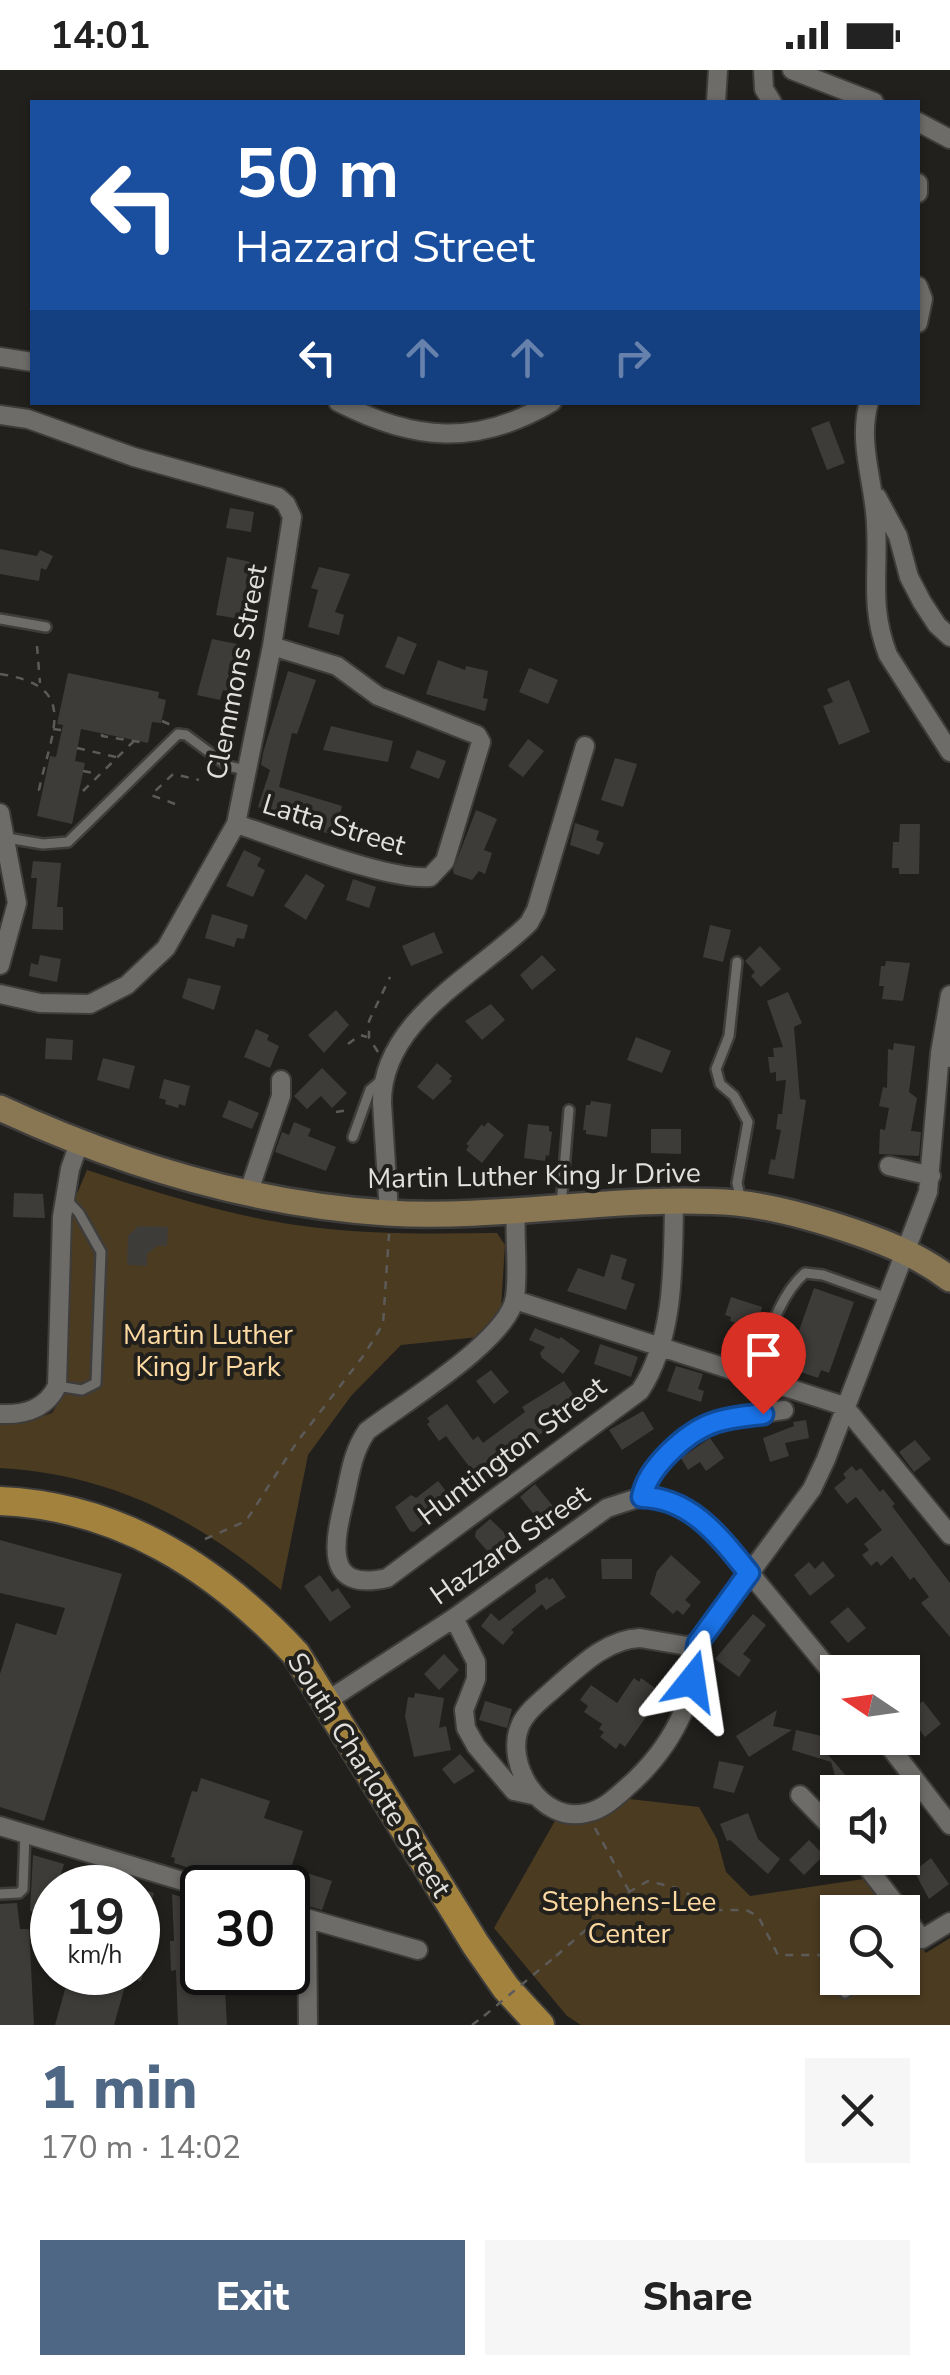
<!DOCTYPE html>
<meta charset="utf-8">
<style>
:root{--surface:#fff;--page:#f6f6f6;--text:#222;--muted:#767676;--accent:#4e6784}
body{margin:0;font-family:"Nunito Sans",sans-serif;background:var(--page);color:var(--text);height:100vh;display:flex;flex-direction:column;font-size:38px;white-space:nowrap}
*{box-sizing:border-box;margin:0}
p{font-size:32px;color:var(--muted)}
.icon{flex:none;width:55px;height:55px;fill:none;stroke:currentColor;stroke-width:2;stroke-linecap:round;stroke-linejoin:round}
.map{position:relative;height:1955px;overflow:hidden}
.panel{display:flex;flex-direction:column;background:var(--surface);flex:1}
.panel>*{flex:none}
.hud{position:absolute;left:30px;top:30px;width:890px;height:305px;border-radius:0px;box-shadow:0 2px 8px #0004;background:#1a4fa0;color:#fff;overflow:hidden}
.needle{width:65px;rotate:283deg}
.tools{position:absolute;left:820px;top:1585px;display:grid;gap:20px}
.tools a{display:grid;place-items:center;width:100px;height:100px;border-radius:0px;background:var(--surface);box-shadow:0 2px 8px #0004;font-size:50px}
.speed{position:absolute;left:30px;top:1795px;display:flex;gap:20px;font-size:50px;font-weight:700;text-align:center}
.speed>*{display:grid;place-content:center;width:130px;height:130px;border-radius:50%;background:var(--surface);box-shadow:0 2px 8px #0004;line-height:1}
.speed small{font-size:25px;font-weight:400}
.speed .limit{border:5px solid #111;border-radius:15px;background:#fff;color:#111}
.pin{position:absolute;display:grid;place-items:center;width:85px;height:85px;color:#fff;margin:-102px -42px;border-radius:50% 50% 50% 0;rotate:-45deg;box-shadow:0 0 10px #0007}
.pin .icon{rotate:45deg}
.me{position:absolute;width:110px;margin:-55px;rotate:15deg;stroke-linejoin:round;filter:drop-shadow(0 0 8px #0008)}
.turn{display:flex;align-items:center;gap:35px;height:210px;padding:0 40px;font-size:45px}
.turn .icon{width:130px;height:130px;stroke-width:2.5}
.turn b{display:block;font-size:70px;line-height:85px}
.lanes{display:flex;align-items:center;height:95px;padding:0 40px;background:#0003;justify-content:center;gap:50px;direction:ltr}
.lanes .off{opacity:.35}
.round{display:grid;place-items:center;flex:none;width:105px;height:105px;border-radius:0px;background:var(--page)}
.head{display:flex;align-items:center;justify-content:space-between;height:170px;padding:0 40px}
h1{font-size:60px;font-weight:800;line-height:75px;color:var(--accent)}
.primary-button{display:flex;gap:20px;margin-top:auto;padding:20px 40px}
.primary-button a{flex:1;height:115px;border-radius:0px;background:var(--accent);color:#fff;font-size:40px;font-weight:800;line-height:115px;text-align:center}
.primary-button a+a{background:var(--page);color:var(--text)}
.status{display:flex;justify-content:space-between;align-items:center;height:70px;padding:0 50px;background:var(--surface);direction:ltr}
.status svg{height:28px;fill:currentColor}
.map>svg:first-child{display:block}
.green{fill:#4b3b21}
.building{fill:#3e3c39}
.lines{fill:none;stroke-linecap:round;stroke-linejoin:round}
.lane-casing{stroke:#3e3d3b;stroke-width:14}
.street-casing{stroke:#3e3d3b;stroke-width:22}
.secondary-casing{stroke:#3e3d3b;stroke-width:30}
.primary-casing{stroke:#3e3d3b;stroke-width:32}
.path{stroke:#5c5b59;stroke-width:2.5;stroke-dasharray:8 8;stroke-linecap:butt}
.lane{stroke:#6e6c69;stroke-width:9}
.street{stroke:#6e6c69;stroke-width:18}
.secondary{stroke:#897753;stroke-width:25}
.primary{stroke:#a3823e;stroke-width:28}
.path-bridge{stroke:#5c5b59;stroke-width:2.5;stroke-dasharray:8 8;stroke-linecap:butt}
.route-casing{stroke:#114b97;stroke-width:25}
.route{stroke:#1a73e8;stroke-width:18}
.labels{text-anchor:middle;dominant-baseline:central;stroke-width:8;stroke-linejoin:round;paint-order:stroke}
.street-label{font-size:28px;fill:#e1e0df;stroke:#21201d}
.park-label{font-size:28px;fill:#fcd9a1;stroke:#21201d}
</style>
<div class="status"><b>14:01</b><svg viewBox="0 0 49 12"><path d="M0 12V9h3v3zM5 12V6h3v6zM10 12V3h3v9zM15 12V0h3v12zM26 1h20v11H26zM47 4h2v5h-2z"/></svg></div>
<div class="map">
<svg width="950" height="1955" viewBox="0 0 950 1955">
<rect width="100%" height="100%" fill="#21201d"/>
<path class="green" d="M 87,1100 C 146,1119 205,1138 266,1150 C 342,1165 419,1164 497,1163 L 505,1175 L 501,1238 L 479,1267 L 401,1275 L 351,1326 L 308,1385 L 281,1520 C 198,1449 110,1404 0,1398 L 0,1354 L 30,1351 L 52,1343 L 67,1319 L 69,1158 L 76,1126 Z
M 621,1728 L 699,1737 L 717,1769 L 726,1802 L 750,1826 L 870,1808 L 895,1842 L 838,1842 L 838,1908 L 902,1908 L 903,1852 L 926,1883 L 950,1868 L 950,1955 L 581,1955 L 567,1946 L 494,1858 L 556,1749 Z"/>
<path class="building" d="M 829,351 L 845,393 L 827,400 L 811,358 Z
M 230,438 L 254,442 L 251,462 L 226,458 Z
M 0,479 L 37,486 L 40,480 L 53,486 L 46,500 L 41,498 L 39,511 L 0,504 Z
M 227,487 L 251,492 L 240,549 L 216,545 Z
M 319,497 L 350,504 L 335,542 L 344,545 L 339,565 L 308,557 L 318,520 L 311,518 Z
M 398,566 L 417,574 L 404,605 L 385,597 Z
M 212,569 L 237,574 L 227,621 L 223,620 L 220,630 L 197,625 Z
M 438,590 L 465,600 L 466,596 L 488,601 L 483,628 L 488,629 L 485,641 L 426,624 Z
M 529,598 L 558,610 L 548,634 L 519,622 Z
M 288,601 L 316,610 L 297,664 L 292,663 L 279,717 L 342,736 L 335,765 L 311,759 L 314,749 L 280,739 L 278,743 L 258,737 L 270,700 L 261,695 L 263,683 Z
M 68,603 L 159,622 L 158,628 L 166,630 L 161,653 L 152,652 L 148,673 L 81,659 L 75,691 L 85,693 L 72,754 L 37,746 L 50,686 L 56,687 L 63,655 L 57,654 Z
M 849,610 L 870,662 L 839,675 L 823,636 L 833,632 L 827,619 Z
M 331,656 L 393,671 L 388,692 L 323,680 Z
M 528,669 L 544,681 L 523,707 L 508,696 Z
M 417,680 L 446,691 L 439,709 L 410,698 Z
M 615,688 L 637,694 L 623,737 L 601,730 Z
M 476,740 L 497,749 L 484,780 L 492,783 L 485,804 L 479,801 L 472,810 L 454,804 L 453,800 Z
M 575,753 L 599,761 L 596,770 L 604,773 L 599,785 L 570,775 Z
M 900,754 L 920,754 L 919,804 L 899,804 L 899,798 L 892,798 L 893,772 L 899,772 Z
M 244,780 L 261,788 L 257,796 L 265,800 L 253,827 L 226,816 Z
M 33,791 L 61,793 L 57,837 L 63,837 L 63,860 L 32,859 L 37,808 L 31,808 Z
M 306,804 L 325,815 L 306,850 L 284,836 Z
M 353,809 L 376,817 L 369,838 L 346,830 Z
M 212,844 L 248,855 L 244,869 L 237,868 L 234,877 L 205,868 Z
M 710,855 L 731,860 L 723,892 L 703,887 Z
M 434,862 L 443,883 L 411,896 L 402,876 Z
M 760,876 L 781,899 L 761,917 L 751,906 L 755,902 L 745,891 Z
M 40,885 L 61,889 L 57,912 L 29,906 L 31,893 L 38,895 Z
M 542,885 L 556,900 L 532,920 L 520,905 Z
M 886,891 L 910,893 L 903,931 L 882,929 L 884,916 L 879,916 L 881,896 L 885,896 Z
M 188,908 L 221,916 L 214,940 L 182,928 Z
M 788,922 L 802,953 L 794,957 L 800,1029 L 806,1030 L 794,1109 L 768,1104 L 771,1089 L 775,1090 L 781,1060 L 776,1059 L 778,1044 L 782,1044 L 786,1010 L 776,1011 L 776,1002 L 770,1003 L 768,987 L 774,987 L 773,978 L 783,977 L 767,931 Z
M 491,934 L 505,950 L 482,970 L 465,951 Z
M 336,940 L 349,955 L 324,983 L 308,965 Z
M 256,959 L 269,965 L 267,970 L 279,976 L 270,998 L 244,987 Z
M 636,967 L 671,981 L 662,1003 L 627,990 Z
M 46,968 L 73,970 L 72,990 L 45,989 Z
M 894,973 L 915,976 L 909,1022 L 917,1028 L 911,1061 L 921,1062 L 919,1086 L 879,1084 L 880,1059 L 885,1060 L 889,1038 L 879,1036 L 883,1017 L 887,1018 L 888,979 L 893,980 Z
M 103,988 L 135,996 L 129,1019 L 97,1010 Z
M 437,993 L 452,1006 L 449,1009 L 452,1011 L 433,1030 L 417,1017 Z
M 322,998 L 347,1023 L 332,1038 L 321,1026 L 307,1039 L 294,1026 Z
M 164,1009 L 190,1016 L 185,1036 L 179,1034 L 178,1038 L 165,1034 L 166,1030 L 159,1028 Z
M 229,1030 L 259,1043 L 252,1059 L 222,1047 Z
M 591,1031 L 611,1034 L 607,1067 L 586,1064 L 586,1060 L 583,1060 L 586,1035 L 590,1035 Z
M 294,1052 L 311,1059 L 308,1066 L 336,1077 L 326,1101 L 275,1082 L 282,1062 L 289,1065 Z
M 488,1052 L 504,1065 L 482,1093 L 466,1080 L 469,1076 L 466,1074 L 482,1054 L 484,1057 Z
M 528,1054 L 549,1056 L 549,1061 L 552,1062 L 549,1086 L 546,1085 L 545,1091 L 524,1088 Z
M 651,1059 L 681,1059 L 681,1084 L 651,1083 Z
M 14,1123 L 43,1124 L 45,1148 L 13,1147 Z
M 138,1156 L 168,1157 L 167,1176 L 157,1176 L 147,1184 L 147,1196 L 127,1195 L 128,1166 Z
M 611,1184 L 627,1189 L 621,1209 L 635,1214 L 626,1240 L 567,1221 L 578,1198 L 604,1207 Z
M 814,1218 L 854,1232 L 829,1303 L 821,1300 L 818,1308 L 795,1300 L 798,1292 L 789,1289 Z
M 731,1227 L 762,1237 L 756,1263 L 734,1258 L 736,1253 L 730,1251 L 731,1247 L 725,1245 Z
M 535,1258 L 559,1269 L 561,1267 L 580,1281 L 563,1304 L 542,1288 L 540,1283 L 545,1277 L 529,1270 Z
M 600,1274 L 638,1287 L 631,1307 L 594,1294 Z
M 676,1296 L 703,1304 L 698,1319 L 704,1321 L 701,1332 L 667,1321 Z
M 491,1300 L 509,1322 L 494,1334 L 476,1311 Z
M 564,1311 L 582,1338 L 531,1370 L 533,1373 L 520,1383 L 517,1379 L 510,1384 L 508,1381 L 480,1402 L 474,1403 L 446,1366 L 439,1371 L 427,1354 L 430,1352 L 427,1348 L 447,1334 L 473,1370 L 478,1366 L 483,1373 L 525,1342 L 522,1337 Z
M 643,1341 L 654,1359 L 622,1380 L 609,1360 Z
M 806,1350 L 809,1368 L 785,1373 L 789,1386 L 770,1392 L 763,1368 L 794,1356 L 793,1352 Z
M 710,1368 L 724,1388 L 706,1401 L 700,1392 L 688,1400 L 681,1388 Z
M 915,1370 L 931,1389 L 914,1402 L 899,1382 Z
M 852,1396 L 856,1401 L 861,1398 L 880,1422 L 883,1419 L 895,1434 L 892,1436 L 950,1513 L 950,1567 L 921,1533 L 929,1527 L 914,1507 L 910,1510 L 892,1486 L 881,1496 L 877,1491 L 871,1496 L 862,1485 L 869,1480 L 864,1474 L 882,1460 L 856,1427 L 847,1434 L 834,1418 L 846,1408 L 843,1404 Z
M 438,1411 L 452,1429 L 414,1462 L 410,1461 L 395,1437 L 411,1425 L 416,1428 Z
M 535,1414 L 556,1440 L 540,1452 L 520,1427 Z
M 490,1449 L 509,1467 L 490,1484 L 475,1467 L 476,1461 Z
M 0,1470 L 122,1504 L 44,1751 L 0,1737 L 0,1604 L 16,1553 L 56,1565 L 65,1538 L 0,1523 Z
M 671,1485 L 701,1512 L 685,1530 L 691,1535 L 683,1545 L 677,1540 L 673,1544 L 650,1524 L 657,1501 Z
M 601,1489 L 632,1489 L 632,1509 L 602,1509 Z
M 823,1491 L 835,1506 L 810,1526 L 794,1505 L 809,1492 L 815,1499 Z
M 320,1505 L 332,1522 L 338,1518 L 351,1537 L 330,1552 L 304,1516 Z
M 547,1507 L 549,1510 L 553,1508 L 566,1527 L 546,1540 L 542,1534 L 511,1560 L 514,1562 L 503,1575 L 481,1556 L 491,1543 L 499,1551 L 536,1522 L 535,1515 Z
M 848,1537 L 866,1558 L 848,1573 L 830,1552 Z
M 753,1544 L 766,1555 L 743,1584 L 751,1590 L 739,1607 L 715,1589 Z
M 444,1584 L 459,1600 L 439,1620 L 424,1604 Z
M 634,1608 L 639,1612 L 641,1608 L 655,1618 L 652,1621 L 660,1627 L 625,1677 L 620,1673 L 616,1679 L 600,1667 L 604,1662 L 599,1659 L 602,1654 L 584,1642 L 588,1636 L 580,1630 L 591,1615 L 617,1633 Z
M 415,1623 L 444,1628 L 439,1658 L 446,1656 L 451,1680 L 414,1687 L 405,1646 L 408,1627 L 414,1628 Z
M 485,1631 L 512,1639 L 507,1658 L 479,1650 Z
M 923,1631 L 941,1654 L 925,1667 L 907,1644 Z
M 777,1640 L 773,1656 L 792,1660 L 749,1687 L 736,1666 Z
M 796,1660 L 826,1667 L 823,1679 L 848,1708 L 858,1705 L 863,1722 L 840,1722 L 831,1692 L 792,1680 Z
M 460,1684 L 475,1701 L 454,1714 L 442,1699 Z
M 719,1691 L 744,1696 L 734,1723 L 713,1718 Z
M 201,1708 L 270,1731 L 264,1748 L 303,1761 L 291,1798 L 332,1811 L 322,1840 L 288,1830 L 288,1818 L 250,1818 L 174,1793 L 175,1788 L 171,1787 L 192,1721 L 197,1722 Z
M 748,1743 L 758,1769 L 780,1789 L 768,1804 L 730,1770 L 727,1771 L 720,1754 Z
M 809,1770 L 824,1785 L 804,1805 L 789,1790 Z
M 33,1785 L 64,1794 L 57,1818 L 52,1818 L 49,1847 L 30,1841 Z
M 931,1788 L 949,1814 L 929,1829 L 914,1801 Z
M 138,1818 L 154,1823 L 141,1868 L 152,1872 L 141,1911 L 138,1911 Z
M 172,1824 L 202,1834 L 202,1902 L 224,1902 L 227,1955 L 178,1955 L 176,1900 L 171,1901 L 170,1871 L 174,1871 Z
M 17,1833 L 20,1859 L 29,1859 L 34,1955 L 0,1955 L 0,1834 Z
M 70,1902 L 129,1902 L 114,1955 L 55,1955 Z"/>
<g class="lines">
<defs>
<path id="lane" d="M 0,549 L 46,557
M 7,768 L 43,774 L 68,772 L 178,664 L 186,665 L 228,696 L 246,700
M 737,892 L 729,966 L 716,999 L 720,1014 L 734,1026 L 748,1052 L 737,1113 L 741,1131
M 353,1067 L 370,1020 L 384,1008
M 561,1136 L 569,1040
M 754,1306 C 767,1272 777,1227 805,1203 L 823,1205 L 887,1228
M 57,1316 L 82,1320 L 96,1313 L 101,1182 L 79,1143 L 66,1129
M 0,1824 L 19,1823 L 23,1819 L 25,1763
M 902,1883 L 922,1869
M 845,1923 L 868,1908"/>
<path id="street" d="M 763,0 L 764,19 L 772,32
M 792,0 L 874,32
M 716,32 L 718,0
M 918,52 L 950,69
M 918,113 L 918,123
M 918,216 L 923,229 L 918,253
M 0,287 L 32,292
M 338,332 C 414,371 476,377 552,332
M 869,332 C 857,374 875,414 876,455 C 879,504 869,536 888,585 L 950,682
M 0,345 L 28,349 L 134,387 L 278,427 L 286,434 L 292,447 L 272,576 L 236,754 L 166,878 L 127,915 L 90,934 L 40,933 L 0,924
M 877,427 L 898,466 L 909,507 L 922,532 L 937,555 L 950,567
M 0,743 L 17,833 L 0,895
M 236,754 C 281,768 388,811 430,807 L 445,791 L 481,672 L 477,665 L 378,626 L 337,596 L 272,576
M 950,988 L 940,983 L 950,925
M 889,1096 L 931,1106
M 248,1124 L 281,1026 L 281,1010
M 516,1141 C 514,1169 519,1199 515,1227 C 509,1270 402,1334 367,1361 C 353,1381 350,1403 345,1427 C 335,1469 321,1523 387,1508 L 640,1321 C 675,1268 673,1194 674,1132
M 389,1143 L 382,1033 C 381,950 478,904 529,853 L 536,840 L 585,676
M 515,1230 L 844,1336 L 950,1465
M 0,1344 C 25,1345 46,1339 57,1316 L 62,1147 L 70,1099 L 79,1073
M 641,1427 C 647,1396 682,1366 712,1353 C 733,1344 761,1344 784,1340
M 454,1548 L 476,1592 L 476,1609 L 464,1640 L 466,1658 L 476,1676 L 514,1721 L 537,1726
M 640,1568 L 687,1576 L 698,1573 C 696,1632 669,1681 625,1719 C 614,1729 602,1740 586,1743 C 541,1754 504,1694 520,1656 C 526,1641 544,1628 556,1617 C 580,1596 607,1569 640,1568 Z
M 698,1573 L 812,1419 L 826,1389 L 928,1122 L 940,983
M 327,1631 L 454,1548 L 607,1438 L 641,1427 L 658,1427 L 680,1435 L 716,1462 L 838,1610
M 883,1668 L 950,1755
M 800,1725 L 838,1764
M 0,1756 L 206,1818
M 860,1788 L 902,1842
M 288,1843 L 418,1880
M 902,1843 L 922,1869 L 950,1852
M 307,1850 L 308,1955"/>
<path id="secondary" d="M 0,1038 C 123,1095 251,1134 387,1143 C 504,1150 621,1124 737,1133 C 777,1137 817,1149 855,1162 C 890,1174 921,1187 950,1209"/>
<path id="primary" d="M 0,1431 C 120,1436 216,1498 296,1584 L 476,1875 L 506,1918 L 540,1955"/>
</defs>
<use href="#lane" class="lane-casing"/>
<use href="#street" class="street-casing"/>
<use href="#secondary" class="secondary-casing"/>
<use href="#primary" class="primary-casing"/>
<path class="path" d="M 37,576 L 40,613
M 0,604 C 81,616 51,661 39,720 L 43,721
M 162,651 L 171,655
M 53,659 L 62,660
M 102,664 L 102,666 L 146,673
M 77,678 L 116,687
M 83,701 L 98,704
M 83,721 L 133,672
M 175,734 L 151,725 L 173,704 L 199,710
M 348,974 L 360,965 L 367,967
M 378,982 L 369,968 L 369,951 L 390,907
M 336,1042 L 348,1040
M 205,1469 L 246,1451 L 297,1372 L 364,1285 L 383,1254 L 389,1164
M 595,1758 L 629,1821
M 556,1886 L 629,1822 L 648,1811 L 677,1818 L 717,1840 L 746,1840 L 758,1846 L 778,1885 L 822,1885
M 472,1955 L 484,1946"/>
<use href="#lane" class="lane"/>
<use href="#street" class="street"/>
<use href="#secondary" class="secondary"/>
<use href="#primary" class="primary"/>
<path class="path-bridge" d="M 484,1946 L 556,1886"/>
</g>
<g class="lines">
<defs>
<path id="route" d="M 692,1611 L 698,1573 L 749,1503 C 720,1467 691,1428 642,1427 C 647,1398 687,1361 716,1352 C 731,1347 747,1346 763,1344"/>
</defs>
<use href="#route" class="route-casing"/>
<use href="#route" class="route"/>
</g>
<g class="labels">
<g class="street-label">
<text transform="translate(237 602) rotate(-79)">Clemmons Street</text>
<text transform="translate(334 755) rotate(17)">Latta Street</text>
<text transform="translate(534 1106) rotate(-1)">Martin Luther King Jr Drive</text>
<text transform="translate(512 1381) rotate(-37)">Huntington Street</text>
<text transform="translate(510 1475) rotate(-35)">Hazzard Street</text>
<text transform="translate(369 1705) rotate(58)">South Charlotte Street</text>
</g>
<g class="park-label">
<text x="208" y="1265">Martin Luther<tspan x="208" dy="32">King Jr Park</tspan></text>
<text x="629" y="1832">Stephens-Lee<tspan x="629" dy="32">Center</tspan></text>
</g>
</g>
</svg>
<div class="tools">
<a><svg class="needle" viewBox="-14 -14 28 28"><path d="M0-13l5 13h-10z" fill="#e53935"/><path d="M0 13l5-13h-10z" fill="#767676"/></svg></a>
<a><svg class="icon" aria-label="sound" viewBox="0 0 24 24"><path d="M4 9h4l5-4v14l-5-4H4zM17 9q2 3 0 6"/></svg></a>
<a><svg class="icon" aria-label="search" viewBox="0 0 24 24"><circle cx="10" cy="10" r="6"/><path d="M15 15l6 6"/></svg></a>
</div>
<div class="speed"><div>19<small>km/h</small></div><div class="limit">30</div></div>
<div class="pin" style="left:763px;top:1344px;background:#d93025"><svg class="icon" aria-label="arrive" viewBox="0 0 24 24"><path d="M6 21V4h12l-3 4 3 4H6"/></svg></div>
<svg class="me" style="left:692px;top:1611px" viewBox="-20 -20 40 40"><path d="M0-17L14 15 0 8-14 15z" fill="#1a73e8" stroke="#fff" stroke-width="4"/></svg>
<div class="hud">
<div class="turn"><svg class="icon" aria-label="left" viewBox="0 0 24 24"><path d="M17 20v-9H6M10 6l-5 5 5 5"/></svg><div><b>50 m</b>Hazzard Street</div></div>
<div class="lanes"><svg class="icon" aria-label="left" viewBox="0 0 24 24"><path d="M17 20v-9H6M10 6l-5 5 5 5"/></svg><svg class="icon off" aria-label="ahead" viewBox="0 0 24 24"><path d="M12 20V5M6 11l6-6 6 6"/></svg><svg class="icon off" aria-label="ahead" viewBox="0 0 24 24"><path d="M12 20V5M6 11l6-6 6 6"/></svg><svg class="icon off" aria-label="right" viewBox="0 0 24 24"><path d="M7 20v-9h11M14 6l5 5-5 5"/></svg></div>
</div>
</div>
<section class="panel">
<div class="head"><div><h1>1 min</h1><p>170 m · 14:02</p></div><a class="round"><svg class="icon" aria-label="close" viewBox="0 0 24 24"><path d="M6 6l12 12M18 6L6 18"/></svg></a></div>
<div class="primary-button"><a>Exit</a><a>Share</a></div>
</section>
